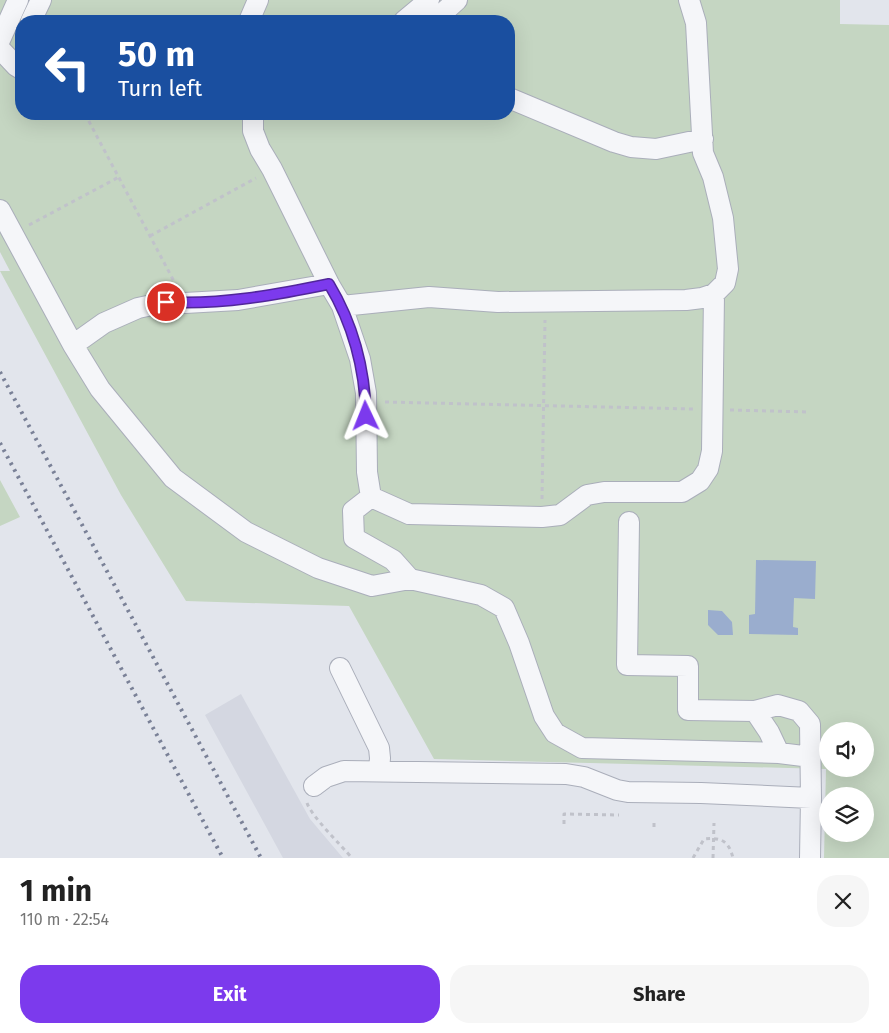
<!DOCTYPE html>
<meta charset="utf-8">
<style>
:root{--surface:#fff;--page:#f6f6f6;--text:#222;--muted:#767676;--accent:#7c3aed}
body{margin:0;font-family:"Fira Sans",sans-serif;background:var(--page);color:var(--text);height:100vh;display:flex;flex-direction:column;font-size:19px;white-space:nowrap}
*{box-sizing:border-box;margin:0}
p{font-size:16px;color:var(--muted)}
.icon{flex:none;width:28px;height:28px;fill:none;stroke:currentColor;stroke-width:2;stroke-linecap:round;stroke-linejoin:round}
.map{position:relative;height:858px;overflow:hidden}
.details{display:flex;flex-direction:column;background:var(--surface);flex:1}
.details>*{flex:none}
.hud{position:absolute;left:15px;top:15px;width:500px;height:105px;border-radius:20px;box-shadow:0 5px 20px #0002;background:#1a4fa0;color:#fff;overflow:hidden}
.buttons{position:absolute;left:819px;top:722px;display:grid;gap:10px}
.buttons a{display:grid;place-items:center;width:55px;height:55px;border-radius:50%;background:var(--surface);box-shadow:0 5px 20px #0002;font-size:25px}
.pin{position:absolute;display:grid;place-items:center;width:42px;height:42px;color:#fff;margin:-21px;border:2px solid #fff;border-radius:50%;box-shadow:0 1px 5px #0007}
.me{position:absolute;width:55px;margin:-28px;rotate:358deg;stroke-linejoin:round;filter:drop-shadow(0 0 4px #0008)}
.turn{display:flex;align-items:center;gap:18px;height:105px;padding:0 20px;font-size:22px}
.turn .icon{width:65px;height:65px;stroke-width:2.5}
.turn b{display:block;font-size:35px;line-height:42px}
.round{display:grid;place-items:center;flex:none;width:52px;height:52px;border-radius:20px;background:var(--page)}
.overview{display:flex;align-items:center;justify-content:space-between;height:85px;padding:0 20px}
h1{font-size:30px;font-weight:700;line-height:38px}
.cta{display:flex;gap:10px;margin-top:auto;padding:10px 20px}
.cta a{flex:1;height:58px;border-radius:20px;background:var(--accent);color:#fff;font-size:20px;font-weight:700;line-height:58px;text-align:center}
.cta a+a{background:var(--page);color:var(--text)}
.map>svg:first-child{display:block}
.built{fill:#d4d7e1}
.green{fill:#c5d6c2;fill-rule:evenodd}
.water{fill:#9aadce}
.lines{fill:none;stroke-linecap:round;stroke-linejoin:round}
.minor-casing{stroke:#aaaeba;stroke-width:22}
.path{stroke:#c0c2ca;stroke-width:3;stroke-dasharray:4 4;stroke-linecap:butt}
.minor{stroke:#f5f6f9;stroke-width:20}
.rail{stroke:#7a8197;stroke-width:4;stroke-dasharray:2.5 5;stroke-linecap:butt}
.route-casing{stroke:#51269a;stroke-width:12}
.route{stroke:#7c3aed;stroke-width:9}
</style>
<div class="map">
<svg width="889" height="858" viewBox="0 0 889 858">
<rect width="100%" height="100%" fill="#e2e5ec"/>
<path class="built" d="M 241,694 L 310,819 L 343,858 L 283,858 L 205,715 Z"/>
<path class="green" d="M 0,0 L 840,0 L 840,24 L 889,25 L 889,858 L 824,858 L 826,769 L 434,759 L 349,606 L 186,601 L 121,495 L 0,271 L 10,271 L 0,252 ZM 21,21 L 509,21 L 509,114 L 21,114 ZM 828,731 L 865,731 L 865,769 L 828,769 ZM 828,796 L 865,796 L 865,834 L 828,834 Z
M 0,480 L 20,517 L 0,526 Z"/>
<path class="water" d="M 756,560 L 816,561 L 815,599 L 794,598 L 793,627 L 798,628 L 798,635 L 749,634 L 749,615 L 755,614 Z
M 708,610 L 722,611 L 732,622 L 733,635 L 718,635 L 708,625 Z"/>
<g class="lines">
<defs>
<path id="minor" d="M 31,21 L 41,0
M 249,21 L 258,0
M 404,21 L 429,0
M 434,21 L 457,0
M 0,40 L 18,0
M 0,49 L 16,66 L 21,69
M 509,98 L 614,142 L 631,147 L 656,149 L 703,139
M 253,114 L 253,131 L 260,149 L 272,169 L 329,284 L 342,306 L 360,359 L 366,393 L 367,472 L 371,497 L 353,511 L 354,538 L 393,560 L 410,579 L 481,595 L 504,608 L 519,643 L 544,716 L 555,733 L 582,748 L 779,753 L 811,757
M 0,210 L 73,345 L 104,323 L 138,308 L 166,302 L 185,303 L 238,300 L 329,284
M 342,306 L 429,297 L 498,302 L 686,300 L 702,298 L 714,294 L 725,283 L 728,269 L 723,218 L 713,177 L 703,153 L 696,23 L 689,0
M 73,345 L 100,389 L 173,478 L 246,532 L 318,568 L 372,586 L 410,579
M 371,497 L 409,514 L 542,517 L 560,515 L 587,495 L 604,492 L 682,492 L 700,481 L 708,469 L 712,451 L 714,294
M 629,522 L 627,665 L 688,666 L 688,710 L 755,711
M 340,668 L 379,748 L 380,758 L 379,771
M 779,753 L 769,732 L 755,711 L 778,705 L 799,711 L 810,724 L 811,798 L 810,858
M 314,786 L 326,777 L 344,771 L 566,774 L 584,777 L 617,790 L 628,792 L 701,793 L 811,798"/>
</defs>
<use href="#minor" class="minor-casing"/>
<path class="path" d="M 85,114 L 176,285
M 29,225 L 119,177
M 150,236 L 256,178
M 385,402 L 693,409
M 730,410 L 809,412
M 542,499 L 545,320
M 307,803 C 312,817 341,845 352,858
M 564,824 L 564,814 L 619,815
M 654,827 L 654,821
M 693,858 L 704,839 C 721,837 729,841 733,858
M 713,858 L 714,823"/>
<use href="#minor" class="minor"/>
<path class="rail" d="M 0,372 L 261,858
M 0,443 L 223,858"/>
</g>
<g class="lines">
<defs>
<path id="route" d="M 166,302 C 221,305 275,295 329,284 C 353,324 365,370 366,416"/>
</defs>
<use href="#route" class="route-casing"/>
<use href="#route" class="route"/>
</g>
</svg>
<div class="buttons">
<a><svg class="icon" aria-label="sound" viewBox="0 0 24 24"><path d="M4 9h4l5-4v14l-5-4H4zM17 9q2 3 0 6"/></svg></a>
<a><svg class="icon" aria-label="layers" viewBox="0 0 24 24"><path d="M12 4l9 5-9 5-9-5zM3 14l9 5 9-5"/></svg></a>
</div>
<div class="pin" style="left:166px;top:302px;background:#d93025"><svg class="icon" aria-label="arrive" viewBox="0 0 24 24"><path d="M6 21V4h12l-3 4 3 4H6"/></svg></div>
<svg class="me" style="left:366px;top:416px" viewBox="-20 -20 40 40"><path d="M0-17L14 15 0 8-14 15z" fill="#7c3aed" stroke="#fff" stroke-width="4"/></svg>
<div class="hud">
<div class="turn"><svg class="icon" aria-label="left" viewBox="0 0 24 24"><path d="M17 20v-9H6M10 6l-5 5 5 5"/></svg><div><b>50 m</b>Turn left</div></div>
</div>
</div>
<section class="details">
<div class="overview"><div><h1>1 min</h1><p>110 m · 22:54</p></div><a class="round"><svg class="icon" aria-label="close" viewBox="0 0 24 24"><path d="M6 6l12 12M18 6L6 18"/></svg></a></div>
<div class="cta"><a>Exit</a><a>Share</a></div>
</section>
